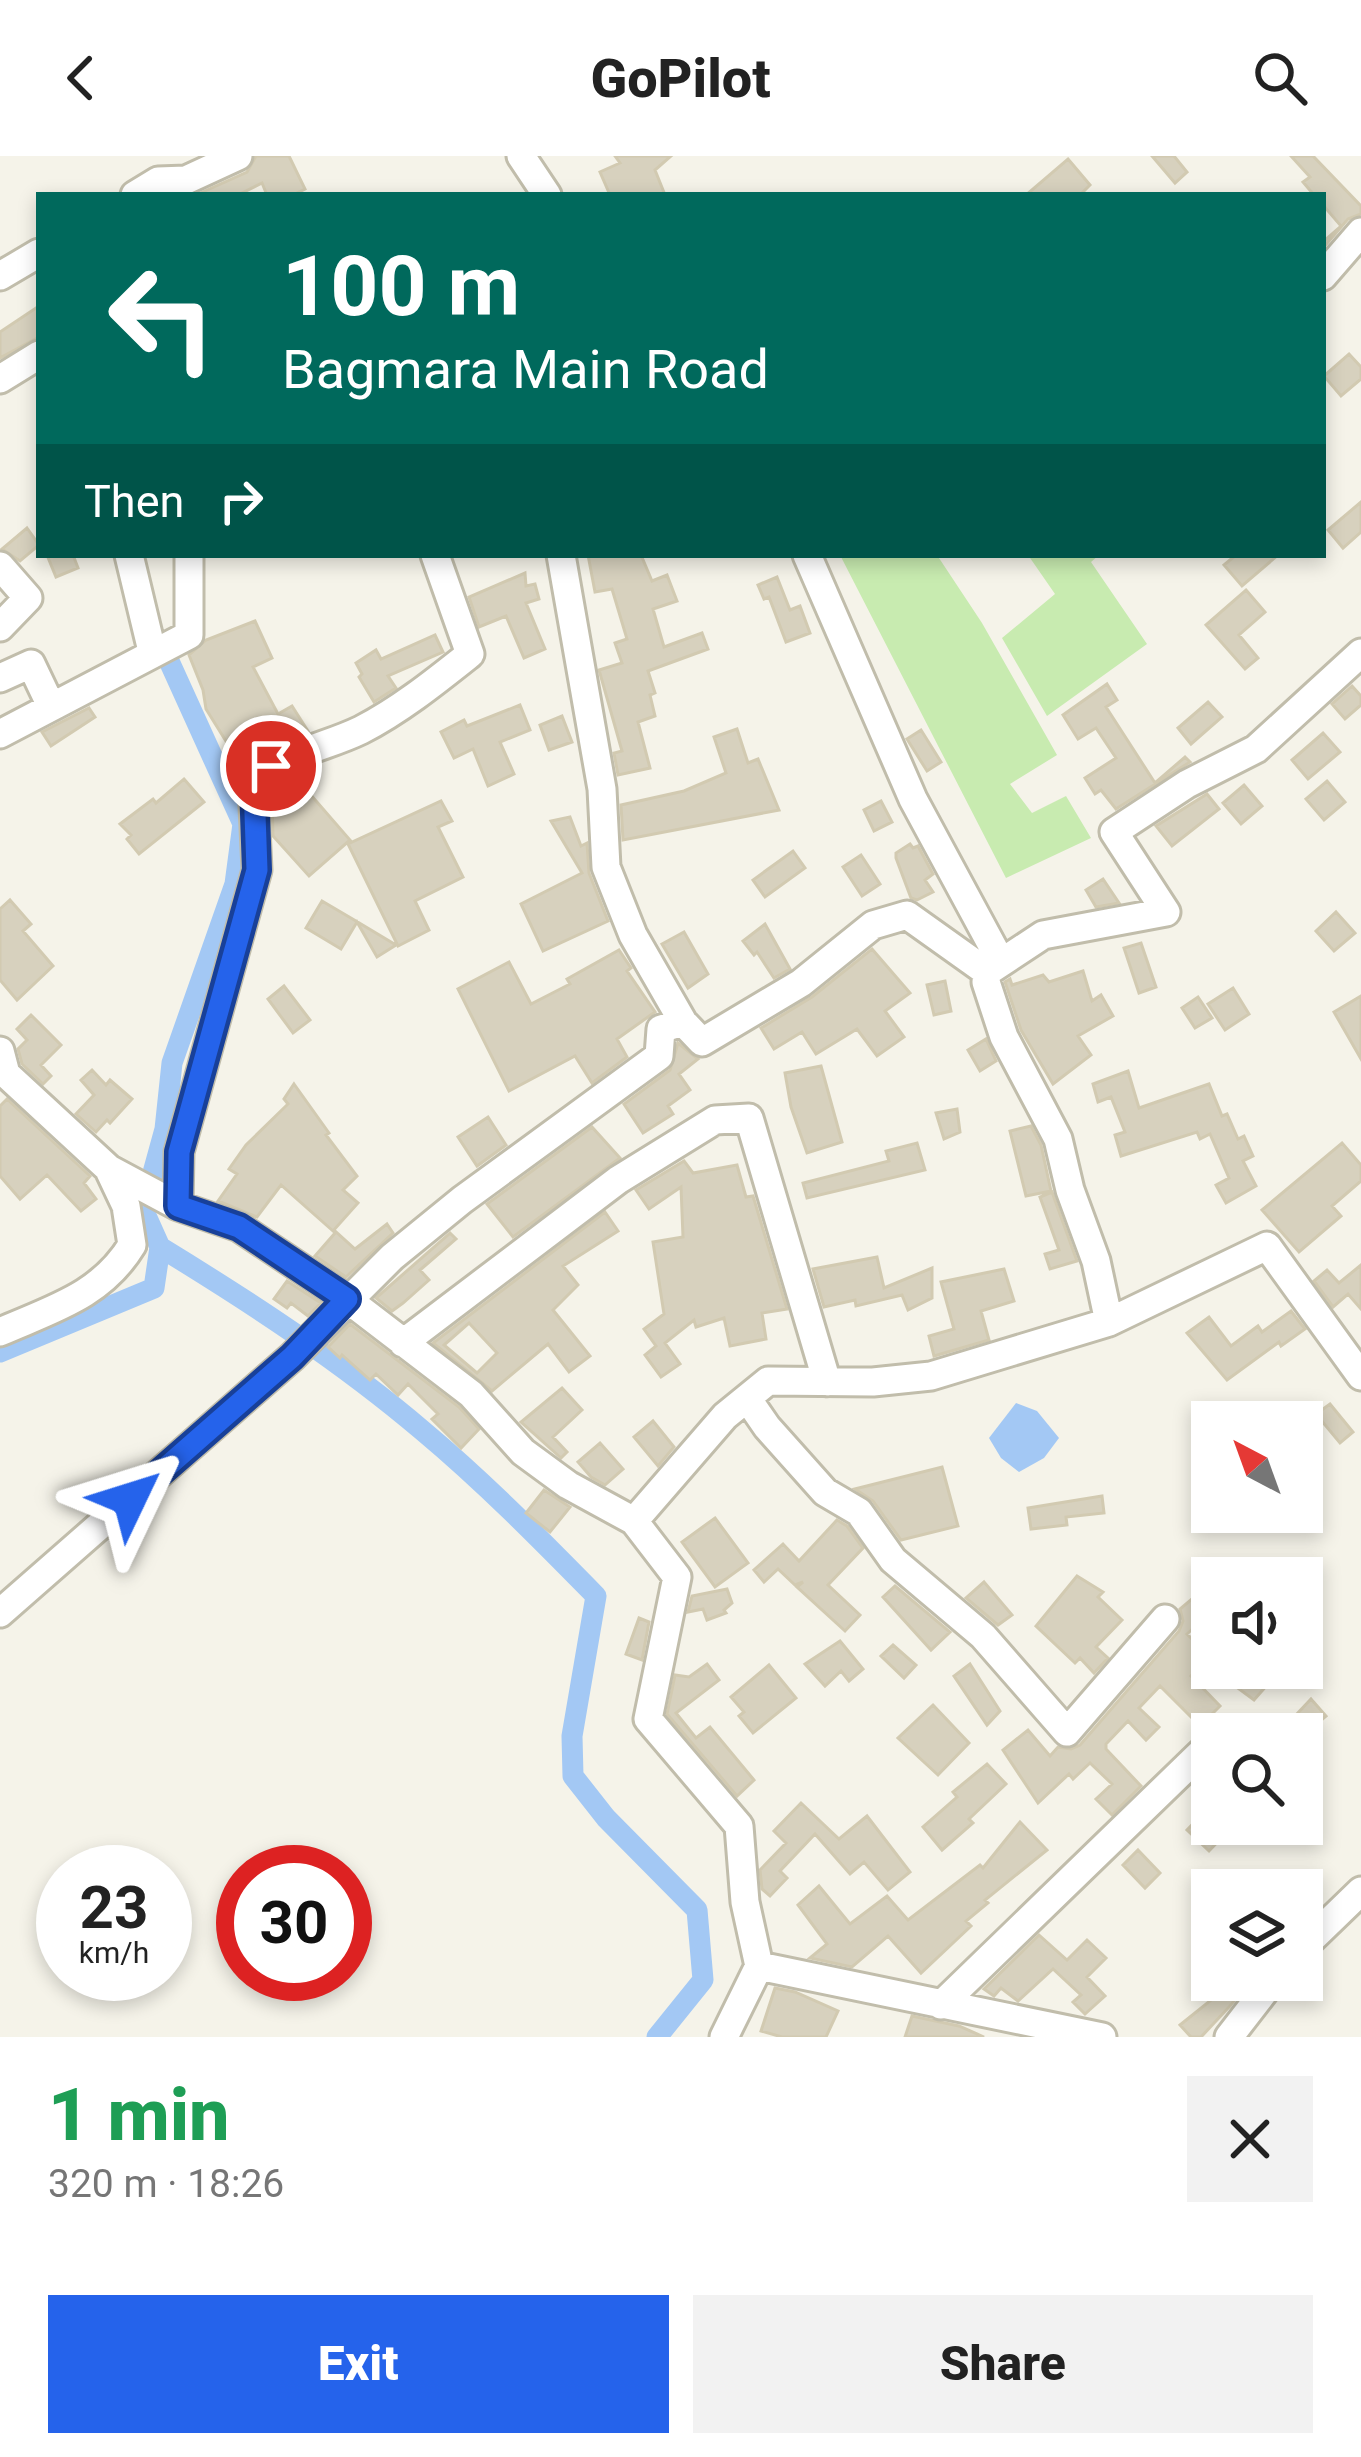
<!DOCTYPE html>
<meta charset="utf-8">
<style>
:root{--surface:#fff;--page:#f2f2f2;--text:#222;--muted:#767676;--accent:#2563eb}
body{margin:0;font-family:Roboto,sans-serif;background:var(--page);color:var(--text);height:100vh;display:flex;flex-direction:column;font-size:45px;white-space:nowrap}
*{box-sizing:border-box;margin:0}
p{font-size:39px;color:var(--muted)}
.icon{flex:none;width:66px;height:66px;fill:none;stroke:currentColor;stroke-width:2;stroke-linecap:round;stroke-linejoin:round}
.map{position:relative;height:1881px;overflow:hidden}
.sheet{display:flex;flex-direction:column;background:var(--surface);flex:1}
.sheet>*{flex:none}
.guide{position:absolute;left:36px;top:36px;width:1290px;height:366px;border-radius:0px;box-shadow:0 6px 18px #0003;background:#00695c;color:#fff;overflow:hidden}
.needle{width:78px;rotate:319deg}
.buttons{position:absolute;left:1191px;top:1245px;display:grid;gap:24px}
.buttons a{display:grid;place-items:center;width:132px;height:132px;border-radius:0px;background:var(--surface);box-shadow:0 6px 18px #0003;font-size:60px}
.speed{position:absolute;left:36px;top:1689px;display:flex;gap:24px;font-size:60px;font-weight:700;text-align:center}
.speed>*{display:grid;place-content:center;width:156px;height:156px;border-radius:50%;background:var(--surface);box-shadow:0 6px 18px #0003;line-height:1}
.speed small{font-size:30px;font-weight:400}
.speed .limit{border:18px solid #d22;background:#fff;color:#111}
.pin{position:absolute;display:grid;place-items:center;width:102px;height:102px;color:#fff;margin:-51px;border:6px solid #fff;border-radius:50%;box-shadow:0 3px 12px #0007}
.me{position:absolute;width:132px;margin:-66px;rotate:49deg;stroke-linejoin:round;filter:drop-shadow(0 0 9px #0008)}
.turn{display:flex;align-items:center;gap:42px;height:252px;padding:0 48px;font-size:54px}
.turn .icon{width:156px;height:156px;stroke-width:2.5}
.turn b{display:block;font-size:84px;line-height:102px}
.then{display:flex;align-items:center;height:114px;padding:0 48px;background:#0003;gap:24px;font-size:45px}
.round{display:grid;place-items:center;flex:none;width:126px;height:126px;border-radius:0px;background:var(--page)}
.headline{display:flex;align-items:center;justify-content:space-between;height:204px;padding:0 48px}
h1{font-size:72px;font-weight:800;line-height:90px;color:#1e9e55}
.cta{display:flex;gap:24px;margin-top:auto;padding:24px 48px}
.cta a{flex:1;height:138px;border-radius:0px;background:var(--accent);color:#fff;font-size:48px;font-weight:800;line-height:138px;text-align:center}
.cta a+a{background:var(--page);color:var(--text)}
header{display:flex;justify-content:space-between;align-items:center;height:156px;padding:0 48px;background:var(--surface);font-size:54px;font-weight:800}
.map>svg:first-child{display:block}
.green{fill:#c8ebb0}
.water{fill:#a3c8f4}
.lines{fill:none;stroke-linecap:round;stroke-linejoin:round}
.canal{stroke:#a3c8f4;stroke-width:21}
.building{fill:#d7d1be;stroke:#d2cab1;stroke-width:3;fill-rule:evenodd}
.minor-casing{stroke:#c1bdab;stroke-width:33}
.minor{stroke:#fff;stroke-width:27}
.route-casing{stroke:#184099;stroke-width:30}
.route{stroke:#2563eb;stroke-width:21}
</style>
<header><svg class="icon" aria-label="back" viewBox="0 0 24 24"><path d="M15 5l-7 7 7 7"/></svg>GoPilot<svg class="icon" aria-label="search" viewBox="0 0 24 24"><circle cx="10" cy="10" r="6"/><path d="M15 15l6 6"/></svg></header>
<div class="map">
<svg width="1361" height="1881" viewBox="0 0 1361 1881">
<rect width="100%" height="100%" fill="#f5f3e9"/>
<path class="green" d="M 840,399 L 937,399 L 982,467 L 1057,599 L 1010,628 L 1032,657 L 1066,640 L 1091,682 L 1006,722 Z
M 1028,399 L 1099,399 L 1091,406 L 1147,488 L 1047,560 L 1002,482 L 1055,438 Z"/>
<path class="water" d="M 1016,1247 L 1037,1255 L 1059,1282 L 1044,1302 L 1019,1316 L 1001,1302 L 989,1282 Z"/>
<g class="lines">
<path class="canal" d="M 160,1091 C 250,1146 342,1206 423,1275 C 484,1326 540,1383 596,1440 L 572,1580 L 573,1620 L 606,1662 L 697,1754 L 703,1824 L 657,1881
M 0,1196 L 154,1132 L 160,1091 L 143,1053 L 165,973 L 172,907 L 235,728 L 243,668 L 169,505"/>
</g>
<path class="building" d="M 256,0 L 289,0 L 305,33 L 293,39 L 267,39 L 262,27 L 238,39 L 196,39 L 247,16 Z
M 615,0 L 671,0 L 655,14 L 665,39 L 610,39 L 600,16 L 620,7 Z
M 1152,0 L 1174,0 L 1187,16 L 1175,27 Z
M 1291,0 L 1313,0 L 1361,50 L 1361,58 L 1348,63 L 1323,92 L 1323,86 L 1341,70 L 1323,49 L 1323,39 L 1314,39 L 1303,26 L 1310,21 Z
M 1068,3 L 1090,29 L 1080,39 L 1026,39 Z
M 39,150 L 39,181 L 0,202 L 0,176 Z
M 1349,198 L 1361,211 L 1361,223 L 1341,240 L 1324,220 Z
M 1361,346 L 1361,376 L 1343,392 L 1328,374 Z
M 27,372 L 39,389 L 20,405 L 2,393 Z
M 47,399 L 73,399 L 78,412 L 56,421 Z
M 588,399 L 641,399 L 652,425 L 667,419 L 677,445 L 653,453 L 664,491 L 702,477 L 708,493 L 648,515 L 655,537 L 650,539 L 655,560 L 638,566 L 650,612 L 618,619 L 614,597 L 622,595 L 599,514 L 622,507 L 615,487 L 627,483 L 612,433 L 595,436 Z
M 1236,399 L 1278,399 L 1242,430 L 1224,409 Z
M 525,417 L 526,430 L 535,428 L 539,443 L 526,447 L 545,493 L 524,502 L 506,460 L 479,471 L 469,441 Z
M 777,421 L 790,454 L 800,450 L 810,477 L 786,486 L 769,441 L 764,443 L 758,429 Z
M 1246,434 L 1265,456 L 1239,479 L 1258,502 L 1245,513 L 1206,469 Z
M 255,465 L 272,502 L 253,511 L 278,558 L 292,550 L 308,575 L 267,594 L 256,576 L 229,590 L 206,553 L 203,534 L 189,499 L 206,484 Z
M 435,479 L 443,496 L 388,520 L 396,532 L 374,546 L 359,521 L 362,518 L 356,507 L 376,494 L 381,503 Z
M 1107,528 L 1117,544 L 1106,551 L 1155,627 L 1185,601 L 1190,606 L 1116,653 L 1101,634 L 1095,638 L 1085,622 L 1116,602 L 1096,572 L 1078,583 L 1063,559 Z
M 1352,530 L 1361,540 L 1361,549 L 1345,563 L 1332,548 Z
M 1208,546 L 1222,561 L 1191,588 L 1178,572 Z
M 520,549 L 530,574 L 500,586 L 514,618 L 488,630 L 473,593 L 454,602 L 441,576 L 464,564 L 467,570 Z
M 89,552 L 95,561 L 51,590 L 42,576 Z
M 562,560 L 572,586 L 549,594 L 540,569 Z
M 737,573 L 748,607 L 758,603 L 779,654 L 623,684 L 621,649 L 684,635 L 726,617 L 714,581 Z
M 921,574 L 941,606 L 927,615 L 907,583 Z
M 1323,577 L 1340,596 L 1308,623 L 1292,604 Z
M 184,623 L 204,646 L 139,698 L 127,683 L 131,679 L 120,668 L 153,643 L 156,647 Z
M 297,623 L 350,684 L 309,720 L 273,680 L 272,645 Z
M 1327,625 L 1345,646 L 1324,664 L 1306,643 Z
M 1244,629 L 1262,650 L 1241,668 L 1223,647 Z
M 1207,638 L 1219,653 L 1172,690 L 1156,670 Z
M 441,645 L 452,665 L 438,671 L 463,721 L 415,745 L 429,774 L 398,790 L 348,688 Z
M 881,645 L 892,666 L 874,675 L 864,654 Z
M 570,661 L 581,690 L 587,687 L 589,717 L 608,765 L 543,795 L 521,748 L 582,717 L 551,665 Z
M 910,688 L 913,692 L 918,690 L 933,718 L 925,724 L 933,736 L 917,744 L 911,742 L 896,702 L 896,697 Z
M 793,695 L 805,712 L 765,741 L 753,724 Z
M 861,699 L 880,728 L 862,740 L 843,711 Z
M 1103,723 L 1119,747 L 1096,751 L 1086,734 Z
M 10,744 L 31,768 L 23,775 L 53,810 L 17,844 L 0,824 L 0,753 Z
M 322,745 L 356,765 L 396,789 L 377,801 L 357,766 L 341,793 L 306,772 Z
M 1336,756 L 1355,777 L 1334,795 L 1316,775 Z
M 765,768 L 790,813 L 774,822 L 757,796 L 754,799 L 743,785 Z
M 684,776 L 708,818 L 688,832 L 662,788 Z
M 1141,787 L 1156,831 L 1139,837 L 1124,792 Z
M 872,793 L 910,837 L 885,855 L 904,881 L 877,900 L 857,873 L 816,898 L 802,876 L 774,893 L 761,872 L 812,841 Z
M 619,794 L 631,812 L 627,815 L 655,856 L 617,883 L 627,901 L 592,927 L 575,900 L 509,935 L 458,833 L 509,806 L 531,848 L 570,828 L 567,823 Z
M 1083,815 L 1092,845 L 1101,839 L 1113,860 L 1078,880 L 1091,899 L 1053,928 L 1021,874 L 1005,826 L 1010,823 L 1012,829 L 1043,819 L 1049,826 Z
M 945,825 L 951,855 L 934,859 L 927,829 Z
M 284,830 L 310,864 L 293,877 L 268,843 Z
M 1233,832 L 1249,858 L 1225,874 L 1208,848 Z
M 1361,840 L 1361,903 L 1334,856 Z
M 1198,841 L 1212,862 L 1195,872 L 1182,852 Z
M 31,859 L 61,889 L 41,909 L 51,920 L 43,928 L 22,908 L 18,893 L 27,884 L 17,873 Z
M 986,883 L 996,905 L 980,915 L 968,894 Z
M 678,887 L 698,903 L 679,918 L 690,934 L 668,950 L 673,958 L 643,977 L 624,948 L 670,914 Z
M 821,910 L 842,986 L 807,997 L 791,951 L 785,917 Z
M 92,914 L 106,929 L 110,924 L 132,943 L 110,967 L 107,964 L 96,976 L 76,958 L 94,939 L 81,924 Z
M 1128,915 L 1139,952 L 1209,928 L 1222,960 L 1227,958 L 1238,983 L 1244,980 L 1253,1000 L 1243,1005 L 1256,1030 L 1226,1047 L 1216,1029 L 1229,1022 L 1210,978 L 1200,983 L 1197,976 L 1121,1000 L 1115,979 L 1125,976 L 1111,941 L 1098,946 L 1093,928 Z
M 294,928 L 329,977 L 326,979 L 357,1020 L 343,1034 L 358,1047 L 333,1075 L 281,1029 L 257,1061 L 218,1045 L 237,1018 L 229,1013 L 246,989 L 288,948 L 284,943 Z
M 7,943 L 90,1020 L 84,1027 L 96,1043 L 81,1055 L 47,1019 L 20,1043 L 0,1020 L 0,950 Z
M 957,953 L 960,976 L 944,983 L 936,957 Z
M 488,961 L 506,989 L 477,1010 L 458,981 Z
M 1031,970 L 1041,989 L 1051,1035 L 1026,1040 L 1010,975 Z
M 592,971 L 620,1002 L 513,1081 L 487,1048 Z
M 917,987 L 925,1014 L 807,1042 L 803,1027 L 889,1005 L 886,995 Z
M 1342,987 L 1361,1009 L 1361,1025 L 1332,1050 L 1341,1060 L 1299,1096 L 1262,1054 Z
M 684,1005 L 693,1017 L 737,1009 L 746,1041 L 753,1040 L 787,1153 L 762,1157 L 766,1183 L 730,1190 L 724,1162 L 696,1171 L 694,1164 L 665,1187 L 680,1208 L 661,1221 L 645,1199 L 656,1190 L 644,1173 L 664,1158 L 653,1086 L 683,1081 L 681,1031 L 649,1053 L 636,1034 Z
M 1052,1036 L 1077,1105 L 1050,1113 L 1045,1098 L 1059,1094 L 1040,1041 Z
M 605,1056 L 618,1075 L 563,1110 L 578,1129 L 553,1154 L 590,1200 L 569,1216 L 548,1188 L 492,1235 L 433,1187 ZM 469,1167 L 497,1197 L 477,1217 L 444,1189 Z
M 387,1068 L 393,1077 L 346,1121 L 315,1100 L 336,1076 L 355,1093 Z
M 450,1077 L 456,1083 L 420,1114 L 429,1124 L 403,1147 L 392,1155 L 376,1142 Z
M 877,1101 L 884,1132 L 932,1112 L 932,1142 L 908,1154 L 902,1139 L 856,1150 L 855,1144 L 824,1151 L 813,1113 Z
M 1361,1109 L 1361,1153 L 1348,1138 L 1333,1151 L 1314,1125 L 1327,1114 L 1339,1127 Z
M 1004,1113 L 1014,1145 L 981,1155 L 989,1184 L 934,1200 L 929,1180 L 954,1173 L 941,1126 Z
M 287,1125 L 321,1147 L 308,1160 L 291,1147 L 287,1152 L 274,1143 Z
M 1291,1155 L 1305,1173 L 1281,1190 L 1279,1186 L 1227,1224 L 1187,1177 L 1209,1161 L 1231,1190 L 1258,1170 L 1262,1176 Z
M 350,1168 L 459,1251 L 479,1273 L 461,1292 L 432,1263 L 438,1258 L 408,1228 L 398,1239 L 376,1218 L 370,1224 L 342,1199 L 340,1202 L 328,1191 Z
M 562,1232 L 582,1254 L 553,1281 L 567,1296 L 561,1302 L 521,1266 Z
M 1330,1248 L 1353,1276 L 1340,1287 L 1316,1258 Z
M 653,1265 L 674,1291 L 658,1310 L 634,1281 Z
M 600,1287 L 623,1313 L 605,1329 L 591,1321 L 578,1306 Z
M 942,1311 L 958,1370 L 901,1384 L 873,1345 L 855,1333 Z
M 544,1334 L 570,1351 L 550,1376 L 526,1357 Z
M 1102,1340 L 1104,1357 L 1066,1361 L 1067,1369 L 1031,1373 L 1028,1352 Z
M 715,1362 L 748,1407 L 715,1431 L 682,1386 Z
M 837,1364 L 847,1370 L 863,1392 L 828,1429 L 860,1459 L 845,1475 L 797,1431 L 803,1426 L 795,1429 L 778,1413 L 764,1426 L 754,1414 L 783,1388 L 799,1405 Z
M 1077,1420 L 1103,1436 L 1098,1441 L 1122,1464 L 1096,1491 L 1108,1502 L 1094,1517 L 1080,1502 L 1075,1507 L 1036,1470 Z
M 984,1426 L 1012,1459 L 998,1469 L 966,1442 Z
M 895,1430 L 950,1476 L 931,1494 L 883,1441 Z
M 727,1433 L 732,1447 L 724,1454 L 726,1457 L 707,1464 L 703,1453 L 688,1456 L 692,1440 Z
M 1193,1442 L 1208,1459 L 1187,1478 L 1210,1501 L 1191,1520 L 1220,1550 L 1200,1570 L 1160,1530 L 1139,1552 L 1159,1571 L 1146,1584 L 1128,1565 L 1106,1588 L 1106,1593 L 1141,1630 L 1112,1659 L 1096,1643 L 1112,1628 L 1090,1607 L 1073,1623 L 1069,1618 L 1038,1647 L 1003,1594 L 1028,1574 L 1050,1600 L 1058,1591 L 1071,1593 L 1080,1589 L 1179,1475 L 1183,1465 L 1180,1453 Z
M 639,1462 L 649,1466 L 642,1504 L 626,1498 Z
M 840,1485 L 863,1513 L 849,1525 L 841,1515 L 825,1530 L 805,1508 Z
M 893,1489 L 916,1509 L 904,1522 L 881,1500 Z
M 707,1508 L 719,1524 L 676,1557 L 696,1582 L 710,1571 L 754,1624 L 737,1640 L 667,1558 L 675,1519 L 689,1521 Z
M 970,1508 L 1000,1555 L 987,1569 L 954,1520 Z
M 769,1509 L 796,1542 L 753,1577 L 739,1560 L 744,1556 L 731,1541 Z
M 1248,1512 L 1282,1512 L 1254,1544 L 1235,1530 Z
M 1311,1543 L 1326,1560 L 1305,1578 L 1278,1578 Z
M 933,1549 L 969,1587 L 938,1619 L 898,1582 Z
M 987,1608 L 1006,1628 L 969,1663 L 973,1667 L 942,1694 L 923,1671 L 957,1641 L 953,1636 Z
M 801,1647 L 839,1683 L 867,1660 L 910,1716 L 888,1734 L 864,1706 L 850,1718 L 815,1678 L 780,1715 L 787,1722 L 770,1740 L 762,1733 L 760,1714 L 786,1687 L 774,1675 Z
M 1212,1648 L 1212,1668 L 1235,1668 L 1209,1695 L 1187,1674 Z
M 1020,1666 L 1047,1694 L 985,1744 L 988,1747 L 966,1765 L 971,1770 L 921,1817 L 888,1780 L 852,1811 L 810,1802 L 827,1788 L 798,1749 L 819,1730 L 850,1768 L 887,1740 L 908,1764 L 980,1709 L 983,1712 Z
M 1138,1694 L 1160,1717 L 1145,1732 L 1123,1709 Z
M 1039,1779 L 1067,1804 L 1087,1784 L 1106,1802 L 1087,1821 L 1105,1840 L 1085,1858 L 1073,1846 L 1081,1839 L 1053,1813 L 1018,1845 L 1001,1832 L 994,1840 L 984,1833 Z
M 1236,1824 L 1246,1830 L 1230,1850 L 1201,1881 L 1191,1881 L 1180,1869 Z
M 775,1832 L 795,1836 L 838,1855 L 826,1881 L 782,1881 L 761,1875 Z
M 912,1860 L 959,1870 L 984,1881 L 905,1881 Z"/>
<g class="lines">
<defs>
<path id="minor" d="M 521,0 L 547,39
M 135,39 L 158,25 L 186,24 L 238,0
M 0,120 L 39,97
M 1323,120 L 1361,76
M 0,223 L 39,199
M 129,399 L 152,495
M 561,399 L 602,633 L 606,711 L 633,779 L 683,866
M 807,399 L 913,643 L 1001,806
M 0,410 L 28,442 L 0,471
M 0,522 L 31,508 L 51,550
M 0,578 L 189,479 L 189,399
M 987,816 L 986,826 L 1004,881 L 1058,983 L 1070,1034 L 1096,1105 L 1109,1166
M 0,895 L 6,918 L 109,1013 L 178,1050 L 239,1071 L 347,1143 L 471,1238 L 523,1296 L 568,1329 L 634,1365 L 677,1421 L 648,1563 L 739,1670 L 745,1746 L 759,1810 L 1102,1881
M 178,1050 L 179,996 L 257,714 L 253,630 C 282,596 322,593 361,574 C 400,554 436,525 470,498 L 435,399
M 0,1176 C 52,1153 101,1140 132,1089 L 126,1050 L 109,1014
M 403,1187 L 618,1024 L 715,964 L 749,962 L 827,1226
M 747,1242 L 767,1271 L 825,1336 L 859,1356 L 893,1404 L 983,1480 L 1067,1576 L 1165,1463
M 634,1365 L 725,1260 L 768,1225 L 873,1226 L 931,1220 L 1109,1166 L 1267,1090 L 1361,1220
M 0,1457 L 292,1201 L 392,1101 L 462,1044 L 659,900 L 661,873 L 683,866 L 702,886 L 801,827 L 873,769 L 907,759 L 987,816 L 1043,779 L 1166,756 L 1114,676 L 1187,628 L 1256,593 L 1361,497
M 1302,1792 L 1361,1735
M 941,1849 L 1201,1597
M 724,1881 L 759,1810
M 1229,1881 L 1273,1824"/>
</defs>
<use href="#minor" class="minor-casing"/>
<use href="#minor" class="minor"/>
</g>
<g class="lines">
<defs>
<path id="route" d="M 130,1343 L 292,1201 L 347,1143 L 239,1071 L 178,1050 L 179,996 L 257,714 L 254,630 L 271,610"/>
</defs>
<use href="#route" class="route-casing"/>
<use href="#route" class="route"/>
</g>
</svg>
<div class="buttons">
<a><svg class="needle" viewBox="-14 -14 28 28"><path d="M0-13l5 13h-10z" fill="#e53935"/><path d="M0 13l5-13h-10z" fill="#767676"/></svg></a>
<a><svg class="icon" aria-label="sound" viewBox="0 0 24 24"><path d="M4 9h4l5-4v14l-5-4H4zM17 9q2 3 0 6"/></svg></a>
<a><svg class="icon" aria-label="search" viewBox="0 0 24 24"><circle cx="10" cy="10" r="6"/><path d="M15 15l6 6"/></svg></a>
<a><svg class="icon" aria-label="layers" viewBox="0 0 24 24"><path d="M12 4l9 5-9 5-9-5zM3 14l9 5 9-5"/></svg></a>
</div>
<div class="speed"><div>23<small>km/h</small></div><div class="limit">30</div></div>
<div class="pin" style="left:271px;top:610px;background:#d93025"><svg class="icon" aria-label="arrive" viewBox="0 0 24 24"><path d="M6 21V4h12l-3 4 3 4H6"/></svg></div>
<svg class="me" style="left:130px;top:1343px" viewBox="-20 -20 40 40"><path d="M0-17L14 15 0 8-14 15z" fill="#2563eb" stroke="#fff" stroke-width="4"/></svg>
<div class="guide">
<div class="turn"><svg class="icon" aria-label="left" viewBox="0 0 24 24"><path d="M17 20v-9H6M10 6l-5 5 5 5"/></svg><div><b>100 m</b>Bagmara Main Road</div></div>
<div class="then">Then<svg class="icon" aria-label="right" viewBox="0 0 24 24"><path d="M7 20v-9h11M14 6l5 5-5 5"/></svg></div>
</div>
</div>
<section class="sheet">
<div class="headline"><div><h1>1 min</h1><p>320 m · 18:26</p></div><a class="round"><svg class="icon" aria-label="close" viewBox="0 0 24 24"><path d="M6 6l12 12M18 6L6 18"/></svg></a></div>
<div class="cta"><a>Exit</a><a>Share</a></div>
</section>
